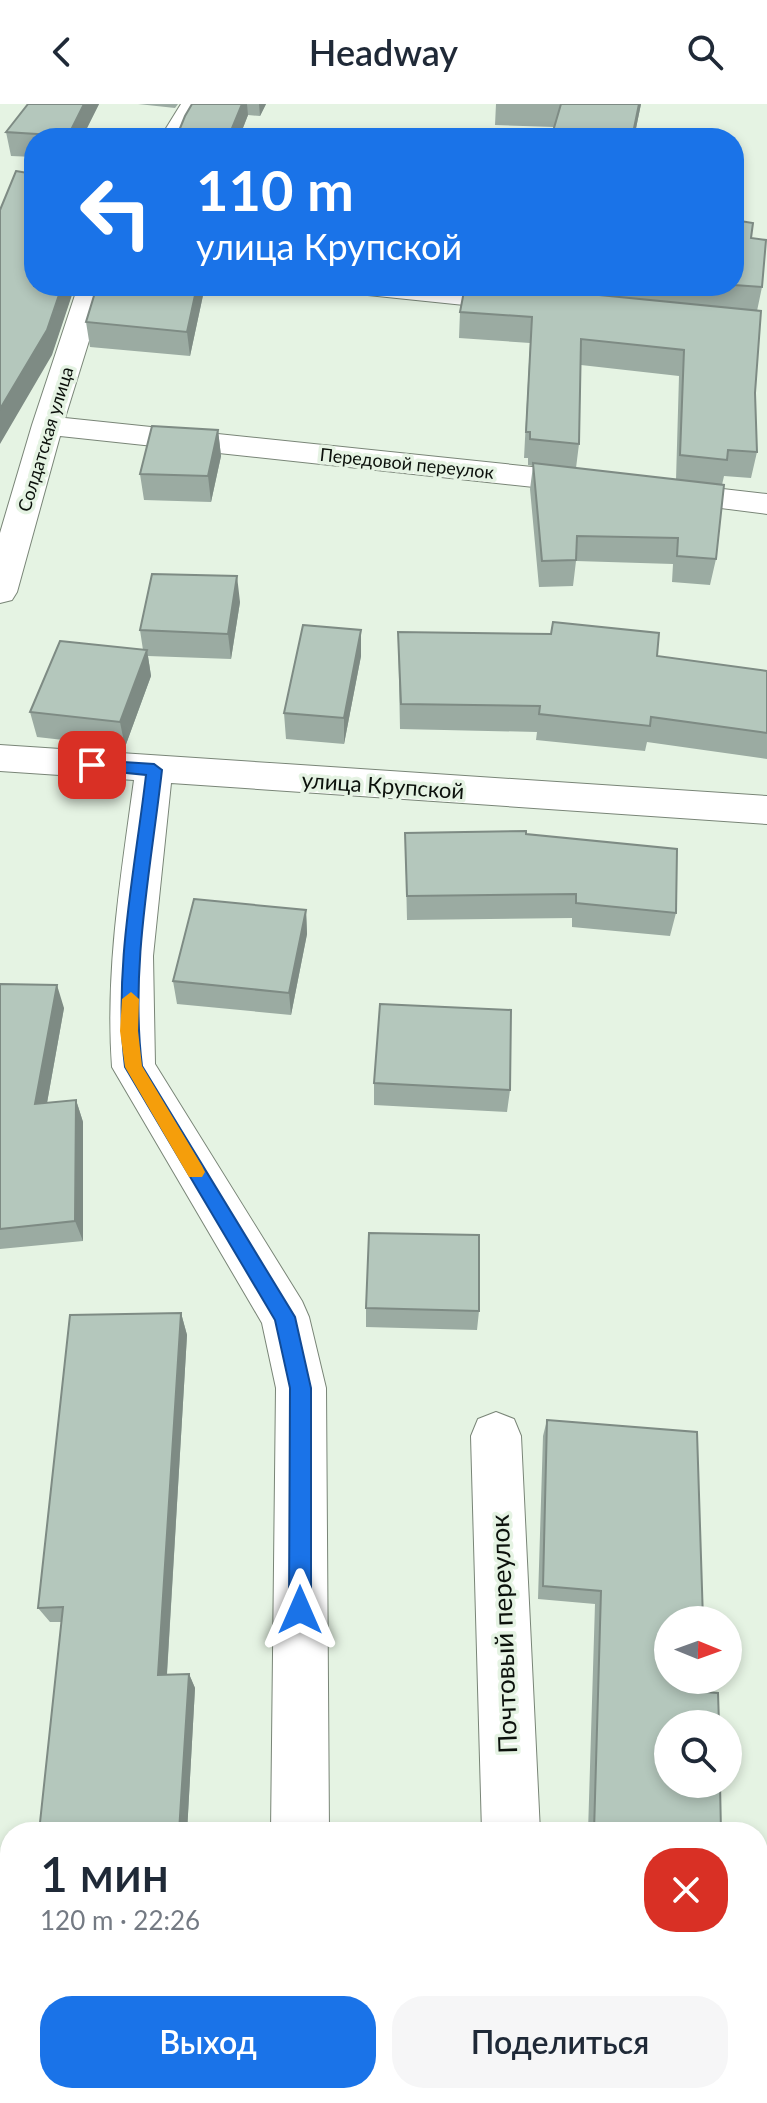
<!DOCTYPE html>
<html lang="ru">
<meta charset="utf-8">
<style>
:root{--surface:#fff;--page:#f6f6f7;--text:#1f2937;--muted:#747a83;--accent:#1a73e8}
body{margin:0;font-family:Lato,sans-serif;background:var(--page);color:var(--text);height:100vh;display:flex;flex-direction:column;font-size:30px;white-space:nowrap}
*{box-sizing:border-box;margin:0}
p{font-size:26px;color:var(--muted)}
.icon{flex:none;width:44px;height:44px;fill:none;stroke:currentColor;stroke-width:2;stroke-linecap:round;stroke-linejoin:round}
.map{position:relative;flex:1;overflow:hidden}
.side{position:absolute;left:0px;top:1718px;width:768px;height:282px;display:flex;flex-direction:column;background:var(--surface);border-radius:32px 32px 0 0;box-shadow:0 4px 12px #0003}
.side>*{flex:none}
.banner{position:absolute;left:24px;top:24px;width:720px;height:168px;border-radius:32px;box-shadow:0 4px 12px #0003;background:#1a73e8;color:#fff;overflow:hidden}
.needle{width:52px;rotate:91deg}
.fabs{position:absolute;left:654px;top:1502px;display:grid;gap:16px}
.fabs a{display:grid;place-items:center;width:88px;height:88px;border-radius:50%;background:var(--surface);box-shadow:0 4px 12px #0003;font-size:40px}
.pin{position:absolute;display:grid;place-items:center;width:68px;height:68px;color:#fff;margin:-34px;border-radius:16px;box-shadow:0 4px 12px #0006}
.me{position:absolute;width:88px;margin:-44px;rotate:0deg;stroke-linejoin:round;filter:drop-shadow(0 0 6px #0008)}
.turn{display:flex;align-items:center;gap:28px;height:168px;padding:0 40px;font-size:36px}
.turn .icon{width:104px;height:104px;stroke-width:2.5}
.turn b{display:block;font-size:56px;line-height:68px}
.round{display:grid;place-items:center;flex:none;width:84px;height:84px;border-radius:32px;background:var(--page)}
.summary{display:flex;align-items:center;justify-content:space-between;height:136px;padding:0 40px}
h1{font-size:48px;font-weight:600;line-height:60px}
.button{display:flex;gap:16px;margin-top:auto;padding:16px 40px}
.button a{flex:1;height:92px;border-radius:32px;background:var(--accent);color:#fff;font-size:32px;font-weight:600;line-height:92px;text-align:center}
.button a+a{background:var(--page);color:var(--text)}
header{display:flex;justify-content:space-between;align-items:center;height:104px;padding:0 40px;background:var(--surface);font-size:36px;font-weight:600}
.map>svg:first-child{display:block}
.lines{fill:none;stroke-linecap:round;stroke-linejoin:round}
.minor-casing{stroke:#798577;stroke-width:2}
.minor{fill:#fff;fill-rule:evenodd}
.wall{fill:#9baba2;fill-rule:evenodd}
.shaded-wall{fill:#7e8b84}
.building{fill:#b4c7bc;stroke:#7e8b84;stroke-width:2}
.route{fill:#1a73e8;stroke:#114b97;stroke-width:2}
.slow{fill:#f59e0b}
.labels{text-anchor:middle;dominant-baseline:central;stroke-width:7;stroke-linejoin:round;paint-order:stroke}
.far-street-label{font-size:18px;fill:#0c110c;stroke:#e5f3e3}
.street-label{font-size:22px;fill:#0c110c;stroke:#e5f3e3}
.near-street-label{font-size:26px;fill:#0c110c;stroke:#e5f3e3}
</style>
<header><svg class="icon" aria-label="back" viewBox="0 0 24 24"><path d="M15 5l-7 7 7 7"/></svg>Headway<svg class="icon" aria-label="search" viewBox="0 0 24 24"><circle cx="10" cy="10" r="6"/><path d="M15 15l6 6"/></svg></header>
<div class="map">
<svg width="767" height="1999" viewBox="0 0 767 1999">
<rect width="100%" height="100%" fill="#e5f3e3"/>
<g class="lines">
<defs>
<path id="minor" d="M 181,0 L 205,0 L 186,34 L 160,34 Z
M 78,182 L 106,182 L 65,314 L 590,369 L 601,372 L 606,379 L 601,386 L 590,389 L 60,332 L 17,488 L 12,496 L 0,499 L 0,429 L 32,321 Z
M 344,182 L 445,182 L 522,189 L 532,192 L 536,198 L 532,204 L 522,207 L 358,190 L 348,188 Z
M 662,378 L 767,390 L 767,410 L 651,395 L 646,388 L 651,381 Z
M 0,641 L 767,692 L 767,720 L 171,679 L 153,852 L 155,960 L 302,1197 L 309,1213 L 326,1284 L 329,1728 L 271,1728 L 276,1284 L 262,1219 L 112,963 C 105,866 121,772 134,676 L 0,667 Z
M 496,1308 L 514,1315 L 521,1332 L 540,1728 L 482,1728 L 471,1332 L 478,1315 Z
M 265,1990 L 329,1990 L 329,1999 L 265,1999 Z
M 489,1990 L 553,1990 L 553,1999 L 489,1999 Z"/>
</defs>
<use href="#minor" class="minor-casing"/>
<use href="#minor" class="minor"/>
</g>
<path class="wall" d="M 28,0 L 99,0 L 82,34 L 34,34 L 34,53 L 11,52 L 6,28 Z
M 138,0 L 178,0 L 175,4 Z
M 192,0 L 266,0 L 260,12 L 248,11 L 239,34 L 176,34 Z
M 496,0 L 641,0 L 634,34 L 554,23 L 495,21 Z
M 734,116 L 751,134 L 762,183 L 757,207 L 755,289 L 757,348 L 751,374 L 724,372 L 722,381 L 716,455 L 710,481 L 672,478 L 673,460 L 576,457 L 573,482 L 539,483 L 530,385 L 533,362 L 528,361 L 528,354 L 524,354 L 530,239 L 459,234 L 460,208 L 465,182 L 734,182 ZM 581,261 L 679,272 L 676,376 L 576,364 L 579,340 Z
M 205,182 L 190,252 L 90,243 L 86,218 Z
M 218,326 L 221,352 L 211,398 L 144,396 L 140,370 Z
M 240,498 L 231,555 L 148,552 L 151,572 L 125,643 L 37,633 L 30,608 L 143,546 L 140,526 Z
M 361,526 L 361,552 L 344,640 L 286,635 L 284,609 Z
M 398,528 L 657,552 L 767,567 L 767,655 L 647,638 L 645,647 L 536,636 L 537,628 L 400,625 Z
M 405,729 L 526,730 L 676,809 L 670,832 L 572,823 L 572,814 L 407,816 Z
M 306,806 L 307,830 L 291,911 L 177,900 L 173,877 Z
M 0,880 L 64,904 L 47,999 L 76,996 L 83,1018 L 83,1137 L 0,1145 Z
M 374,979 L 510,986 L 507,1008 L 374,1001 Z
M 366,1204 L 479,1207 L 477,1226 L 366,1223 Z
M 181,1209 L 187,1231 L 167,1571 L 189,1570 L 195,1584 L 187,1728 L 62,1518 L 50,1518 L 38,1504 Z
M 547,1316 L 705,1588 L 721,1728 L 588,1728 L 595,1500 L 538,1495 L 543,1332 Z
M 612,1990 L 744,1990 L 745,1999 L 612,1999 Z"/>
<path class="shaded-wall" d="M 84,0 L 99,0 L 82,34 L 68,34 L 68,32 Z
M 242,0 L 247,0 L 248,11 L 239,34 L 228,34 Z
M 259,0 L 266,0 L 260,12 Z
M 639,0 L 641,0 L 634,34 L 632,34 Z
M 62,182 L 75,182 L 52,251 L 0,340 L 0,305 Z
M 197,182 L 205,182 L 190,252 L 187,228 Z
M 218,326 L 221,352 L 211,398 L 208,372 Z
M 237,472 L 240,498 L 231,555 L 228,530 Z
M 361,526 L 361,552 L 344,640 L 344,614 Z
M 147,546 L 151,572 L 125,643 L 120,618 Z
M 306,806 L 307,830 L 291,911 L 289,889 Z
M 57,881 L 64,904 L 43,1021 L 35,1000 Z
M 76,996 L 83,1018 L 83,1137 L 75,1117 Z
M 181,1209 L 187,1231 L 166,1584 L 158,1571 Z
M 189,1570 L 195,1584 L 187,1728 L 179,1728 Z
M 164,1990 L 172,1990 L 172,1999 L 164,1999 Z"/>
<path class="building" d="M 28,0 L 84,0 L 68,32 L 6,28 Z
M 192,0 L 242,0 L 228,34 L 176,34 L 185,12 Z
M 561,0 L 639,0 L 632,34 L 551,34 Z
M 16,67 L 34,70 L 34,182 L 62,182 L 47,226 L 0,305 L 0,106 Z
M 734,116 L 753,119 L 751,134 L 766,136 L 762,183 L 734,181 Z
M 97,182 L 197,182 L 187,228 L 86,218 Z
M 465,182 L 507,182 L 761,207 L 755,289 L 757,348 L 728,346 L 727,356 L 680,351 L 684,246 L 581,235 L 579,340 L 530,335 L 530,328 L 526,328 L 532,213 L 460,208 Z
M 152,322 L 218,326 L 208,372 L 140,370 Z
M 533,359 L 724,381 L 716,455 L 677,452 L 678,434 L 577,432 L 576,456 L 542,457 Z
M 152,470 L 237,472 L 228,530 L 140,526 Z
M 553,518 L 659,529 L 657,552 L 767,567 L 767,629 L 651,613 L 650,622 L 539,610 L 540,602 L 401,600 L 398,528 L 551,530 Z
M 303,521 L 361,526 L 344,614 L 284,609 Z
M 60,537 L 147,546 L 120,618 L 30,608 Z
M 526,727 L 526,730 L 677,745 L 676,809 L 576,799 L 576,790 L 407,792 L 405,729 Z
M 194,795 L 306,806 L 289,889 L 173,877 Z
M 0,880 L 57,881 L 35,1000 L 76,996 L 75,1117 L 0,1125 Z
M 380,900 L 511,906 L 510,986 L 374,979 Z
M 369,1129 L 479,1131 L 479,1207 L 366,1204 Z
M 181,1209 L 158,1571 L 189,1570 L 179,1728 L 39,1728 L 63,1503 L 38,1504 L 70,1211 Z
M 547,1316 L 697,1328 L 703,1516 L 668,1516 L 668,1576 L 705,1576 L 705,1588 L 718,1589 L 719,1620 L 668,1620 L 668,1680 L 720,1680 L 721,1728 L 594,1728 L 601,1487 L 543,1482 Z
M 12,1990 L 164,1990 L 164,1999 L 11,1999 Z
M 620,1990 L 744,1990 L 745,1999 L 619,1999 Z"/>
<path class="route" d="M 92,656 L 154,660 L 162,666 C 151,763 130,865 142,962 L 295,1213 L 311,1284 L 311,1506 L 308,1514 L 300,1517 L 292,1514 L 289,1506 L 290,1284 L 275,1216 L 125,963 C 113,867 135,766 146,671 L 87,665 L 85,661 Z"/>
<path class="slow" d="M 131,888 L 139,895 L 138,927 L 142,962 L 202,1062 L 205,1068 L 202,1073 L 189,1073 L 125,963 L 120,927 L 122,895 Z"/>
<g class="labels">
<g class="far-street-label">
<text transform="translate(45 335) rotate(-73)">Солдатская улица</text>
<text transform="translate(407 359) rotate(6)">Передовой переулок</text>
</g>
<g class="street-label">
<text transform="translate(383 681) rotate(4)">улица Крупской</text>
</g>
<g class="near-street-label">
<text transform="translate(503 1530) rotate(-92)">Почтовый переулок</text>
</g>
</g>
</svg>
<div class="fabs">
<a><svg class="needle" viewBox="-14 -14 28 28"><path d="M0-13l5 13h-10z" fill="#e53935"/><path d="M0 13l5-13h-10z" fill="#747a83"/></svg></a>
<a><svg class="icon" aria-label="search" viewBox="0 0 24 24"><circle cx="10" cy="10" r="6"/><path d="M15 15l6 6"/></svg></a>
</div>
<div class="pin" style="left:92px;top:661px;background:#d93025"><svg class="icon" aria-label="arrive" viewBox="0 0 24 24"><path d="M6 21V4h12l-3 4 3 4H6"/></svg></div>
<svg class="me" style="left:300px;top:1506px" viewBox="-20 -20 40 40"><path d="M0-17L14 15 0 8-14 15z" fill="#1a73e8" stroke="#fff" stroke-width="4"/></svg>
<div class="banner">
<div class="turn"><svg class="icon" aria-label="left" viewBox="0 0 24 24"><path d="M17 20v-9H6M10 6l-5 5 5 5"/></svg><div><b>110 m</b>улица Крупской</div></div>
</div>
<section class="side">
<div class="summary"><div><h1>1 мин</h1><p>120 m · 22:26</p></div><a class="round" style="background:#d93025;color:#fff"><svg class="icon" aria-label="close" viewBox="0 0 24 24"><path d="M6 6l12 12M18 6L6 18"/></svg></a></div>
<div class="button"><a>Выход</a><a>Поделиться</a></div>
</section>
</div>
